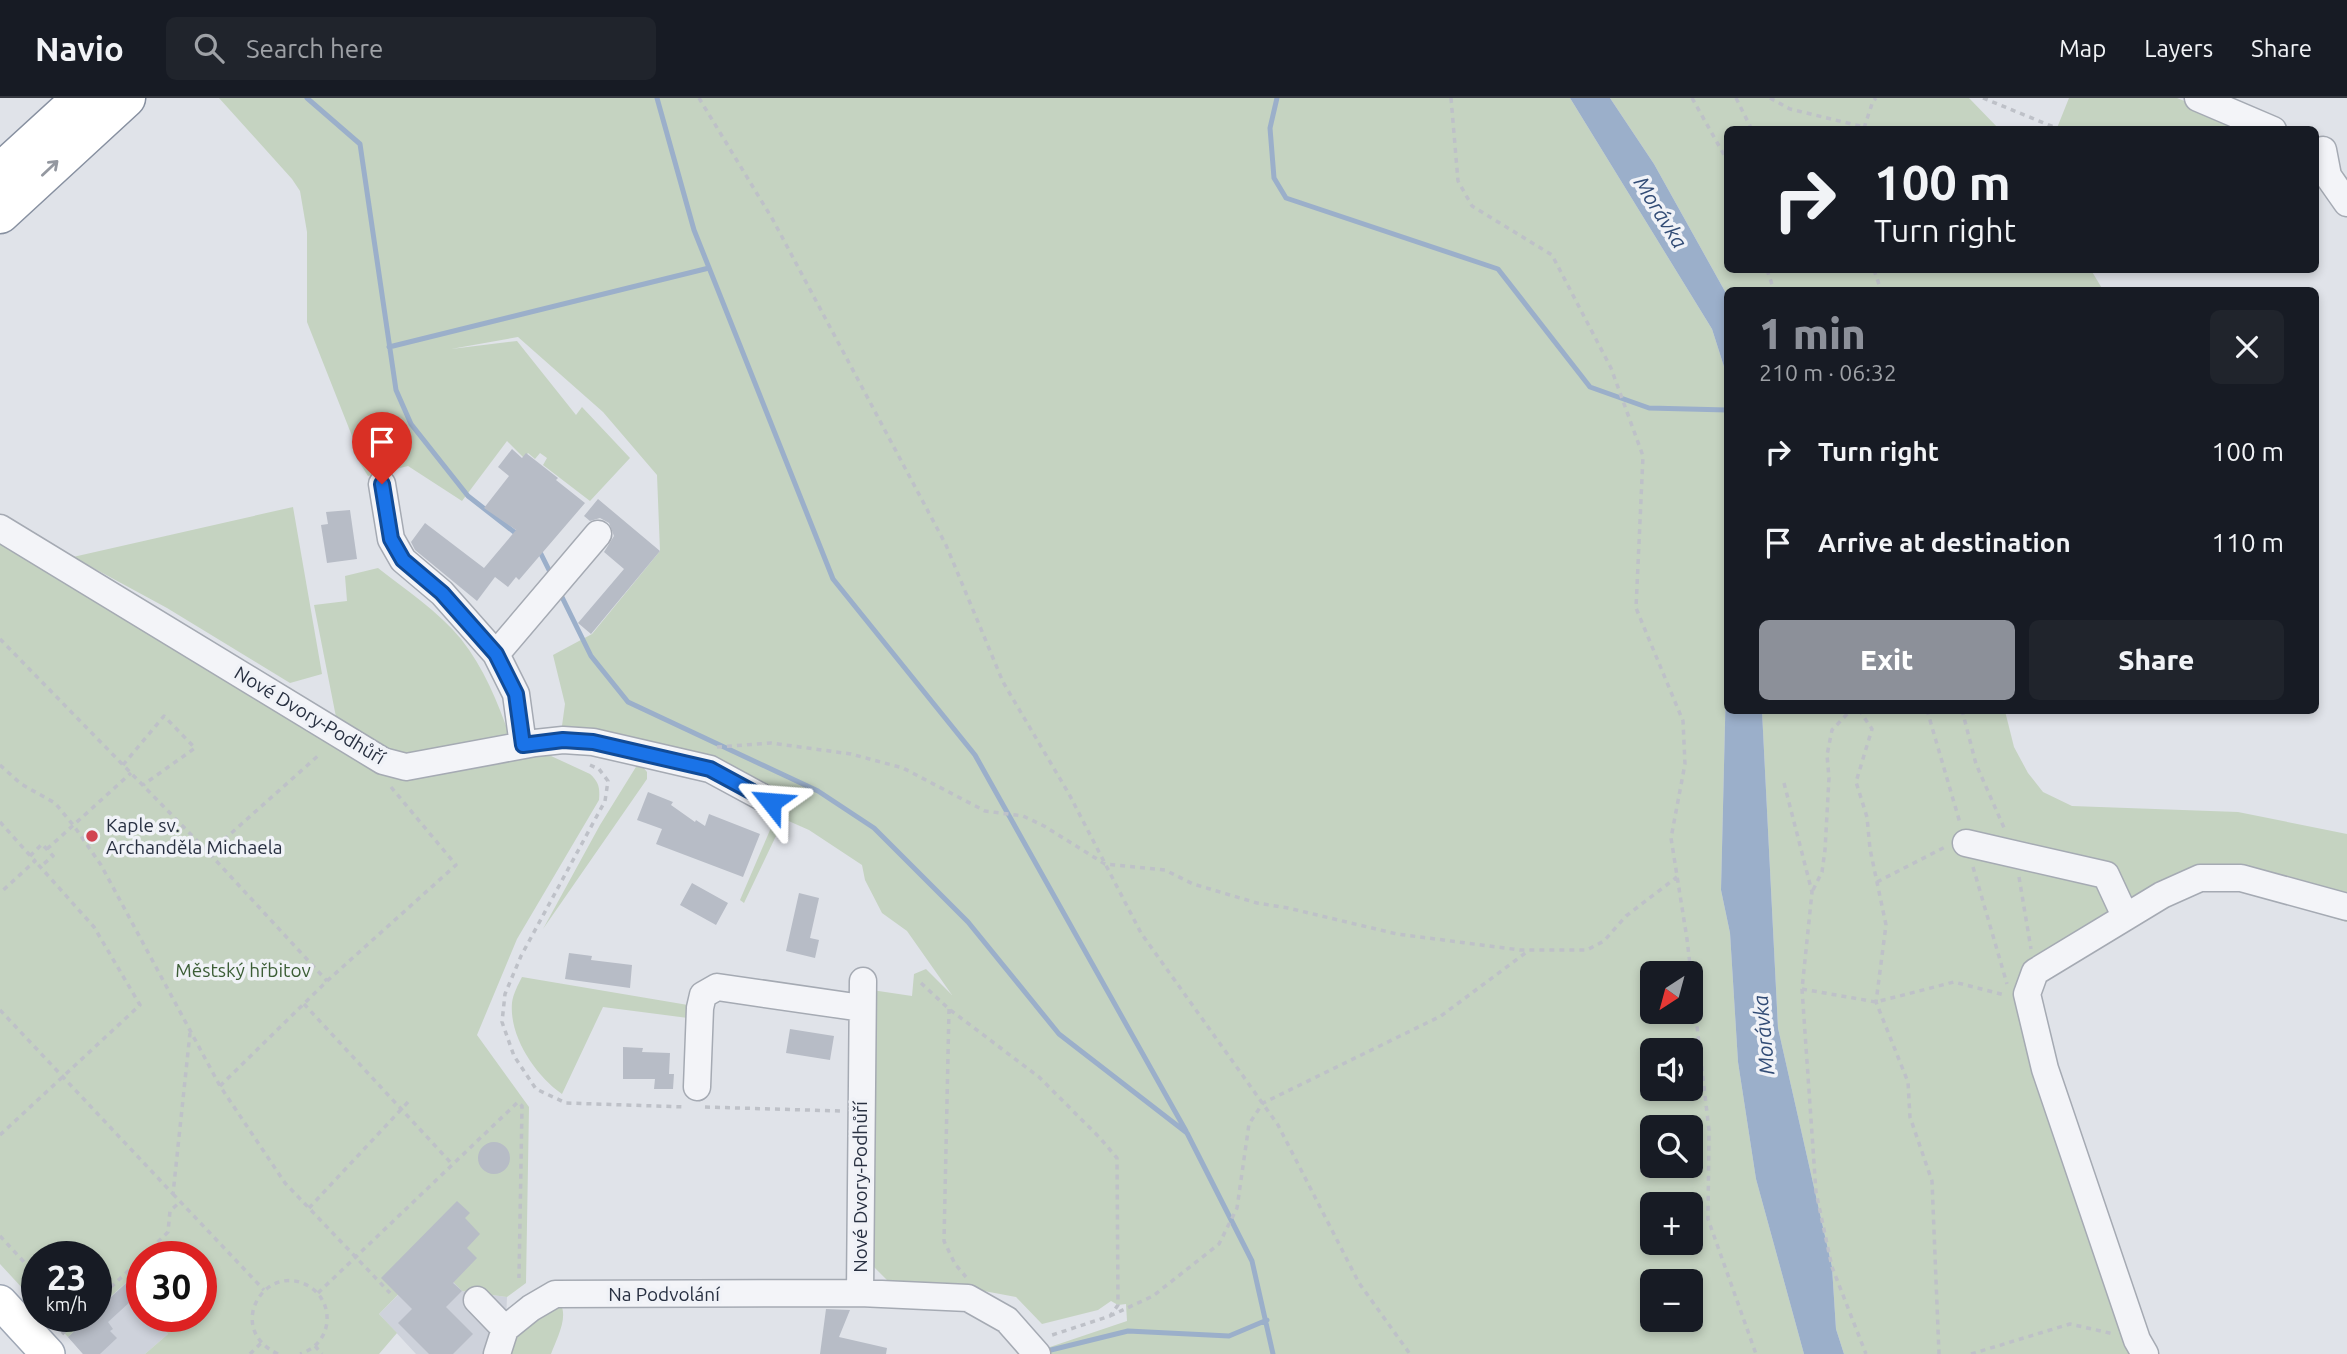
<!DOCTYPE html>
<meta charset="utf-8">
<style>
:root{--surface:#171b24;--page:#20242c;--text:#f1f3f6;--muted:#9ea1a6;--line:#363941;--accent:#8c9099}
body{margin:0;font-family:Ubuntu,sans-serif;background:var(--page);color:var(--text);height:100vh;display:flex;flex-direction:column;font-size:26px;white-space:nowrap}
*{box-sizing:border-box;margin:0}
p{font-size:23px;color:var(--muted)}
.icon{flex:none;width:38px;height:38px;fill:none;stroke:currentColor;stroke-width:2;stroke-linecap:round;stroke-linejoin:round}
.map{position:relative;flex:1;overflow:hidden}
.drawer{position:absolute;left:1724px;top:189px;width:595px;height:427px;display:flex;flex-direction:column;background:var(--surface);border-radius:10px;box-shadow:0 4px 10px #0003}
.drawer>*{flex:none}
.banner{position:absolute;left:1724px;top:28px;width:595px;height:147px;border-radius:10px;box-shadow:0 4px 10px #0003;background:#171b24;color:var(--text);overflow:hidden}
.needle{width:46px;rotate:216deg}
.controls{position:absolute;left:1640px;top:863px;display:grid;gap:14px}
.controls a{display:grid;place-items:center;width:63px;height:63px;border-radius:10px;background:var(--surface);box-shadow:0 4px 10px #0003;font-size:35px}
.speed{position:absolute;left:21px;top:1143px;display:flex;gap:14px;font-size:35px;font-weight:700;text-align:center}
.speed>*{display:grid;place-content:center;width:91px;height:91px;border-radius:50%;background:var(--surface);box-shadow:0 4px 10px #0003;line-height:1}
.speed small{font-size:18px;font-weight:400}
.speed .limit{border:10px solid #d22;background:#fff;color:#111}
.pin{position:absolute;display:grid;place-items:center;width:60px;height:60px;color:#fff;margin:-72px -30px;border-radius:50% 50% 50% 0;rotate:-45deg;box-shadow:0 0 7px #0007}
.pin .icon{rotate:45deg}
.me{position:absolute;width:77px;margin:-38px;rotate:298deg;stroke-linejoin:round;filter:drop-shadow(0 0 5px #0008)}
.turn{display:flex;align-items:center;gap:24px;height:147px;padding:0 35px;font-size:32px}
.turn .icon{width:91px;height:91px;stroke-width:2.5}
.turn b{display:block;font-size:49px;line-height:60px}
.round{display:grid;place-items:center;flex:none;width:74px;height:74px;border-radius:10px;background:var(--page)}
.head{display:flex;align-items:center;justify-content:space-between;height:119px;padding:0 35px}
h1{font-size:42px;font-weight:800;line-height:52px;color:var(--accent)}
.button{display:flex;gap:14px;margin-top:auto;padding:14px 35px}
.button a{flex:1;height:80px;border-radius:10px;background:var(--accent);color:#fff;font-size:28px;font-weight:800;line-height:80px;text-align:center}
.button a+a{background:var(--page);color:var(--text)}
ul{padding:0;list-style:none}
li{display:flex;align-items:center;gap:21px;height:91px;padding:0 35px}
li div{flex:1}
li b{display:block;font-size:26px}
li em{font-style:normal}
header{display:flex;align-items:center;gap:42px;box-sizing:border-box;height:98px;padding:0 35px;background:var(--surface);border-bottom:2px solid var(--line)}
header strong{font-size:33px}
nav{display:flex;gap:38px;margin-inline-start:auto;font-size:24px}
.search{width:490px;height:63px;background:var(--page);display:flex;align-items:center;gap:18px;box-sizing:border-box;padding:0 24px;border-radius:10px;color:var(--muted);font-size:26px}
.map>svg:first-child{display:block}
.built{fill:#ced2db}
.green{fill:#c5d3c1;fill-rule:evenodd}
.water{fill:#9bafca}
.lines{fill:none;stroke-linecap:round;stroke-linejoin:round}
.stream{stroke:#9bafca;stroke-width:5}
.building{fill:#b7bcc6}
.minor-casing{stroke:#a5aab3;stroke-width:29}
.major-casing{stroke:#9fa7b5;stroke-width:36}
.highway-casing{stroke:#8790a0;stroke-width:41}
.path{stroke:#bec1c8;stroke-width:3.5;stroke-dasharray:5 5;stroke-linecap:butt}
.minor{stroke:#f3f4f8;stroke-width:26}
.major{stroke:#fff;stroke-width:33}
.highway{stroke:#fff;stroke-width:38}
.oneway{stroke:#9498a0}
.route-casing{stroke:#114b97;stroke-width:18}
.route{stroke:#1a73e8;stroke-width:12}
.poi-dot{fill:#d14351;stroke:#f0f2f7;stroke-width:2.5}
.labels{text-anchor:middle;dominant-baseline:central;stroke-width:7;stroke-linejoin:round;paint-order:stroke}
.street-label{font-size:19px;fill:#283041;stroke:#f0f2f7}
.poi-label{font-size:19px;fill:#283041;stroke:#f0f2f7;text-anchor:start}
.park-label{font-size:19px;fill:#3b5d35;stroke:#f0f2f7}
.water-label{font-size:21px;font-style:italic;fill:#324c76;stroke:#f0f2f7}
</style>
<header>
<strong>Navio</strong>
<div class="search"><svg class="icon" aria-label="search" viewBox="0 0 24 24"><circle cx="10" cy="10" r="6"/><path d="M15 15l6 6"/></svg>Search here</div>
<nav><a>Map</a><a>Layers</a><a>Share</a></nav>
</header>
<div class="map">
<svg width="2347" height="1256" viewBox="0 0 2347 1256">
<rect width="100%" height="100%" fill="#e0e3e9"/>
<path class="built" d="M 433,1162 L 462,1193 L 507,1199 L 506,1223 L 492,1256 L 416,1256 L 379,1216 Z
M 142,1170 L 142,1218 L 152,1218 L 168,1236 L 145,1256 L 83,1256 L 68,1239 L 90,1218 L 96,1218 L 96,1212 Z"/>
<path class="green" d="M 219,0 L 1570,0 L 1712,231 L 1727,278 L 1727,542 L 1721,792 L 1730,835 L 1738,964 L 1756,1081 L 1804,1256 L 1045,1256 L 1044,1251 L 1127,1223 L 1126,1206 L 1118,1207 L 1111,1203 L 1098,1212 L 1042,1226 L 1016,1199 L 984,1193 L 889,1184 L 865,1160 L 865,891 L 912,898 L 914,876 L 926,871 L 952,897 L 907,833 L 882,815 L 865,782 L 862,767 L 809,732 L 784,721 L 744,805 L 740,802 L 782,704 L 561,635 L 565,606 L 553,557 L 592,536 L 660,453 L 657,377 L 603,314 L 518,239 L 451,251 L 517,243 L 576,317 L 582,309 L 630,360 L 590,403 L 543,367 L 547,360 L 540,355 L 535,361 L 528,355 L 524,360 L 507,343 L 462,403 L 408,368 L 368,378 L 353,354 L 354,343 L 307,224 L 307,134 L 300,93 L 292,81 ZM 1652,875 L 1690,875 L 1690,914 L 1652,914 ZM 1652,952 L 1690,952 L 1690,990 L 1652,990 ZM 1652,1029 L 1690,1029 L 1690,1068 L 1652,1068 ZM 1652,1106 L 1690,1106 L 1690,1144 L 1652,1144 ZM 1652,1183 L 1690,1183 L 1690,1222 L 1652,1222 Z
M 1610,0 L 1969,0 L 1999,31 L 1727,32 L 1727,172 L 2091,172 L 2103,192 L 1727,192 L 1727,197 L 1654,66 Z
M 2069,0 L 2177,0 L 2252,31 L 2061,32 L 2057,30 Z
M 293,409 L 322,576 L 290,585 L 167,510 L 73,459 Z
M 0,439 L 380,671 L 536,651 L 590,676 C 599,684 600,690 599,702 L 517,841 L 477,937 L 529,1009 L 526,1185 L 507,1199 L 462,1193 L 432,1162 L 379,1216 L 397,1235 L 379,1256 L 145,1256 L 168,1236 L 152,1218 L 201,1218 L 201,1158 L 166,1158 L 161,1153 L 155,1158 L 142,1158 L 142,1170 L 96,1212 L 96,1158 L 37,1158 L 37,1206 L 0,1166 Z
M 378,470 C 406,492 438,513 461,541 C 485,571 499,608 512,644 L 407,664 L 336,619 L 314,507 L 347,503 L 345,478 Z
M 1762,613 L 2005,613 L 2014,649 L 2028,675 L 2043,694 L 2072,708 L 2238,714 L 2347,736 L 2347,824 L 2224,787 L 2203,786 L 2019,887 L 2140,1256 L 1844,1256 L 1836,1231 L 1832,1169 L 1778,930 Z
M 639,664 L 647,674 L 647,681 L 543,831 L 600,727 Z
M 522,879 L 688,907 L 688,920 L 603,909 L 562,996 C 536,978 509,939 512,905 C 513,896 518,887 522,879 Z
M 561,1207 C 568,1221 556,1242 551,1256 L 501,1256 L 505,1240 Z
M 48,1218 L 90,1218 L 68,1239 Z"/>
<path class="water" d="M 1570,0 L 1610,0 L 1654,66 L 1727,197 L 1727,278 L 1712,231 Z
M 1727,542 L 1727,612 L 1762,613 L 1778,930 L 1832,1169 L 1836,1231 L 1844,1256 L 1804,1256 L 1756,1081 L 1738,964 L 1730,835 L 1721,792 Z"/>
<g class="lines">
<path class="stream" d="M 307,0 L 360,46 L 396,292 L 411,326 L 468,398 L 518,437
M 657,0 L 694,132 L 833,481 L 975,657 L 1186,1033
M 1277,0 L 1270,30 L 1274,80 L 1286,100 L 1498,171 L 1590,289 L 1649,310 L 1727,312
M 389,249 L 709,170
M 537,452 L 541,456 L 551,476
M 560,495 L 591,558 L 628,604 L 818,693 L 874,730 L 968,824 L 1059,936 L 1187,1035 L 1252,1163 L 1273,1256
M 1043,1254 L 1128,1233 L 1229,1238 L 1267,1222"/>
</g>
<path class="building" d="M 512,351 L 522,360 L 526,355 L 558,380 L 556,382 L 585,405 L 519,482 L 516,479 L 508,489 L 495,479 L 477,503 L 415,452 L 411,444 L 425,425 L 484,470 L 516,432 L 484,410 L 509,378 L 498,369 Z
M 598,401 L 660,453 L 591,536 L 578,525 L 624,471 L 604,454 L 614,438 L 609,425 L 600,420 L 590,423 L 584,418 Z
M 350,412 L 357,461 L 327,465 L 321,427 L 328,426 L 326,414 Z
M 648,694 L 673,704 L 671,707 L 695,724 L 696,722 L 705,728 L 709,716 L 760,736 L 743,779 L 656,746 L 662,731 L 637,722 Z
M 692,785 L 728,805 L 716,827 L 680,807 Z
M 799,795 L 819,800 L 810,840 L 819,842 L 815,860 L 786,853 Z
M 569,855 L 592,858 L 591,862 L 632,867 L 630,890 L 565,881 Z
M 790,931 L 834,938 L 830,962 L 786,955 Z
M 623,949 L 643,950 L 642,954 L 670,955 L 669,976 L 674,976 L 673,991 L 654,991 L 655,981 L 623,981 Z
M478 1060a16 16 0 1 1 32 0a16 16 0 1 1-32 0Z
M 457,1103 L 470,1115 L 465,1120 L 480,1136 L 467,1150 L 477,1160 L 453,1185 L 462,1193 L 446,1209 L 473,1236 L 453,1256 L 429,1256 L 398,1225 L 412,1211 L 381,1180 Z
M 135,1177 L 142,1186 L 142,1193 L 108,1224 L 113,1231 L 110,1233 L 117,1240 L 100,1256 L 83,1256 L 68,1239 L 91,1218 L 96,1218 L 96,1213 Z
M 826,1211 L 850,1212 L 839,1239 L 887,1250 L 886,1256 L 820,1256 Z"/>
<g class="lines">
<defs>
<path id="minor" d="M 2198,0 L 2273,32
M 2323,52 L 2328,78 L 2347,105
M 382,386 L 391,441 L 403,462 L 442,495 L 496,556 L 516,596 L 523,647
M 0,430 L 383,663 L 406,669 L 535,645 L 563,642 L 593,644 L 710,671 L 771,704
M 496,556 L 598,436
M 1966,745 L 2106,777 L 2125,818
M 863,883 L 860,1195 L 968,1200 L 1007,1222 L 1037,1256
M 697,989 L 700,910 L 703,897 L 717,889 L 862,910
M 477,1202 L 505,1231
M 497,1256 L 505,1231 L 531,1210 L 555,1196 L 860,1195
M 2145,1256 L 2137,1242 L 2045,971 L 2027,896 L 2035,874 L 2162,797 L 2200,780 L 2241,780 L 2347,809"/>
<path id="major" d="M 0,1204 L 48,1256"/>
<path id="highway" d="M 0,75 L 82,0
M 0,116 L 126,0"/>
</defs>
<use href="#minor" class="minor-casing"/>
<use href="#major" class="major-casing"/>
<use href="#highway" class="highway-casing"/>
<path class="path" d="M 699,0 L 773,122 L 946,447 L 1003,584 L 1069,696 L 1141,835 L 1278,1027 L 1359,1185 L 1410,1256
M 1451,0 L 1458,83 L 1472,108 L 1552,157 L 1611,270 L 1643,358 L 1636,510 L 1683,623 L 1685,666 L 1671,740 L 1687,841 L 1709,1032 L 1708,1121 L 1756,1256
M 1692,0 L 1727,62
M 1736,0 L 1752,32
M 1770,0 L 1790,11 L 1864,29
M 1983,0 L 2061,32
M 1864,30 L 1873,3 L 1876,0
M 1767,172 L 1774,192
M 1874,172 L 1881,192
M 0,541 L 209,755 L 327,883
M 1859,612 L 1872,631 L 1856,684 L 1867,719 L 1870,751 L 1886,827 L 1876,904 L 1908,984 L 1910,1019 L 1932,1083 L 1939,1256
M 1927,612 L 1960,725
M 1962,612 L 1976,666 L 2005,732
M 717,649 L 771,645 L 851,656 L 903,670 L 985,713 L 1023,718 L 1044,728 L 1105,766 L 1165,772 L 1193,786 L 1257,805 L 1288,810 L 1397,836 L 1520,852 L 1587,852 L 1604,843 L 1626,818 L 1677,779
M 0,667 L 21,686 L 55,705 L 74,728 L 101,767 L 220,988 L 285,1085 L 390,1195
M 123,667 L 164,618 L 195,650 L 143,687
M 590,667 L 599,671 L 608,683 L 605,703 L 521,858 L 505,896 L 502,924 L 514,958 L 536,991 L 566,1005 L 686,1009
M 1784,685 L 1812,794 L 1802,891 L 1816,1094 L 1832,1169 L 1866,1256
M 0,724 L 35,763 L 0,795
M 47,751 L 131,675
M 209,755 L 320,656
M 30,758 L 42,746 L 53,758 L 40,769
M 1973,769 L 2007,886
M 2019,779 L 2031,851
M 1877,784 L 1947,748
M 1813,792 L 1822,774 L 1825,752 L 1829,680 L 1827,657 L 1832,632 L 1851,612
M 921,885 L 949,911 L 1039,979 L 1100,1040 L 1117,1060 L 1118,1207 L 1110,1218 L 1049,1238
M 1802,891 L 1876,904 L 1954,884 L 2005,897
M 304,906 L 452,1066
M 949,911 L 944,1143 L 955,1166 L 966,1179
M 0,912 L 173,1096 L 190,935
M 220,988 L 327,883 L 456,767 L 391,689
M 705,1009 L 840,1013
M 0,1037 L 140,907 L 94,829 L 35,763
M 173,1096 L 264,1192
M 309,1110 L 409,1003
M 0,1138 L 37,1178
M 143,1158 L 168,1134 L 170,1113 L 180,1104
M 318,1195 L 518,1004 L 522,1008 L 519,1180
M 96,1203 L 142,1160
M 1110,1218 L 1153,1198 L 1219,1146 L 1237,1110 L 1249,1026 L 1263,1005 L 1441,918 L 1528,853
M 62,1236 L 81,1218
M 315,1248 L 322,1256
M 250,1256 L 261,1245
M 278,1256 C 222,1230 268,1158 313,1191 C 323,1199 328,1211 327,1224 C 325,1240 315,1251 300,1256
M 1971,1256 L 2070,1226 L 2114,1236"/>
<use href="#minor" class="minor"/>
<use href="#major" class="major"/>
<use href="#highway" class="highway"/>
</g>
<defs><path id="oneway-shaft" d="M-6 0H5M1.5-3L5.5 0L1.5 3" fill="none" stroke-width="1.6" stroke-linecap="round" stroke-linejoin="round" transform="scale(1.75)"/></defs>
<use class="oneway" href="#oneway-shaft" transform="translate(50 70) rotate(-43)"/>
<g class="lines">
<defs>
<path id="route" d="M 382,386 L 391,441 L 403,462 L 442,495 L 496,556 L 516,596 L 523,647 L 563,642 L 593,644 L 710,671 L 771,704"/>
</defs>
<use href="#route" class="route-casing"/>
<use href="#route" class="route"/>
</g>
<circle class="poi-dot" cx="92" cy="738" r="7"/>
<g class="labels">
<g class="street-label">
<text transform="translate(310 617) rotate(31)">Nové Dvory-Podhůří</text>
<text transform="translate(860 1089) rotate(-90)">Nové Dvory-Podhůří</text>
<text x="664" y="1196">Na Podvolání</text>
</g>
<g class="poi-label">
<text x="106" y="727">Kaple sv.<tspan x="106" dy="22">Archanděla Michaela</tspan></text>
</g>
<g class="park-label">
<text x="243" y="872">Městský hřbitov</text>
</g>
<g class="water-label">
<text transform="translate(1661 114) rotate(58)">Morávka</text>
<text transform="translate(1763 937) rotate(-95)">Morávka</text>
</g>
</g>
</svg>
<div class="controls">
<a><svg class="needle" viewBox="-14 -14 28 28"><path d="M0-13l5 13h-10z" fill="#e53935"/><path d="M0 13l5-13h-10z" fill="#9ea1a6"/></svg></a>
<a><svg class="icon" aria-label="sound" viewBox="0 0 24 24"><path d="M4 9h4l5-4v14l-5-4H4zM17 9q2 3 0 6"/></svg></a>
<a><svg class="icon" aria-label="search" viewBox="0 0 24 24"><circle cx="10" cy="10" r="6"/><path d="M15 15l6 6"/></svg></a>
<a>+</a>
<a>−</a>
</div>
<div class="speed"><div>23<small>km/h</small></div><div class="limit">30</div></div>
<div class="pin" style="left:382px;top:386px;background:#d93025"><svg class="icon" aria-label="arrive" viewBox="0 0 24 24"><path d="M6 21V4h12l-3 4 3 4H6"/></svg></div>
<svg class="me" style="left:771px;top:704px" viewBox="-20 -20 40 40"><path d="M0-17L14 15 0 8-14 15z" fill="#1a73e8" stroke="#fff" stroke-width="4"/></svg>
<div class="banner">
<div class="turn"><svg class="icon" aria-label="right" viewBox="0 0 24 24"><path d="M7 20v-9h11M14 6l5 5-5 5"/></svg><div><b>100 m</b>Turn right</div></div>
</div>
<section class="drawer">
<div class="head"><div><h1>1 min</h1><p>210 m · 06:32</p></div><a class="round"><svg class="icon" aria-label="close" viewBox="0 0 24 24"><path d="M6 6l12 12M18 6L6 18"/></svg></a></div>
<ul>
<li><svg class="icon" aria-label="right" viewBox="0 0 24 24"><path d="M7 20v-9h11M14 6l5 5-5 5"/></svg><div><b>Turn right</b></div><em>100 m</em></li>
<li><svg class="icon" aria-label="arrive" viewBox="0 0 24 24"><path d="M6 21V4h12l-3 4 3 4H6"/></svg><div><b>Arrive at destination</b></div><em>110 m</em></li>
</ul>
<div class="button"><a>Exit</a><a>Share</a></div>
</section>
</div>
